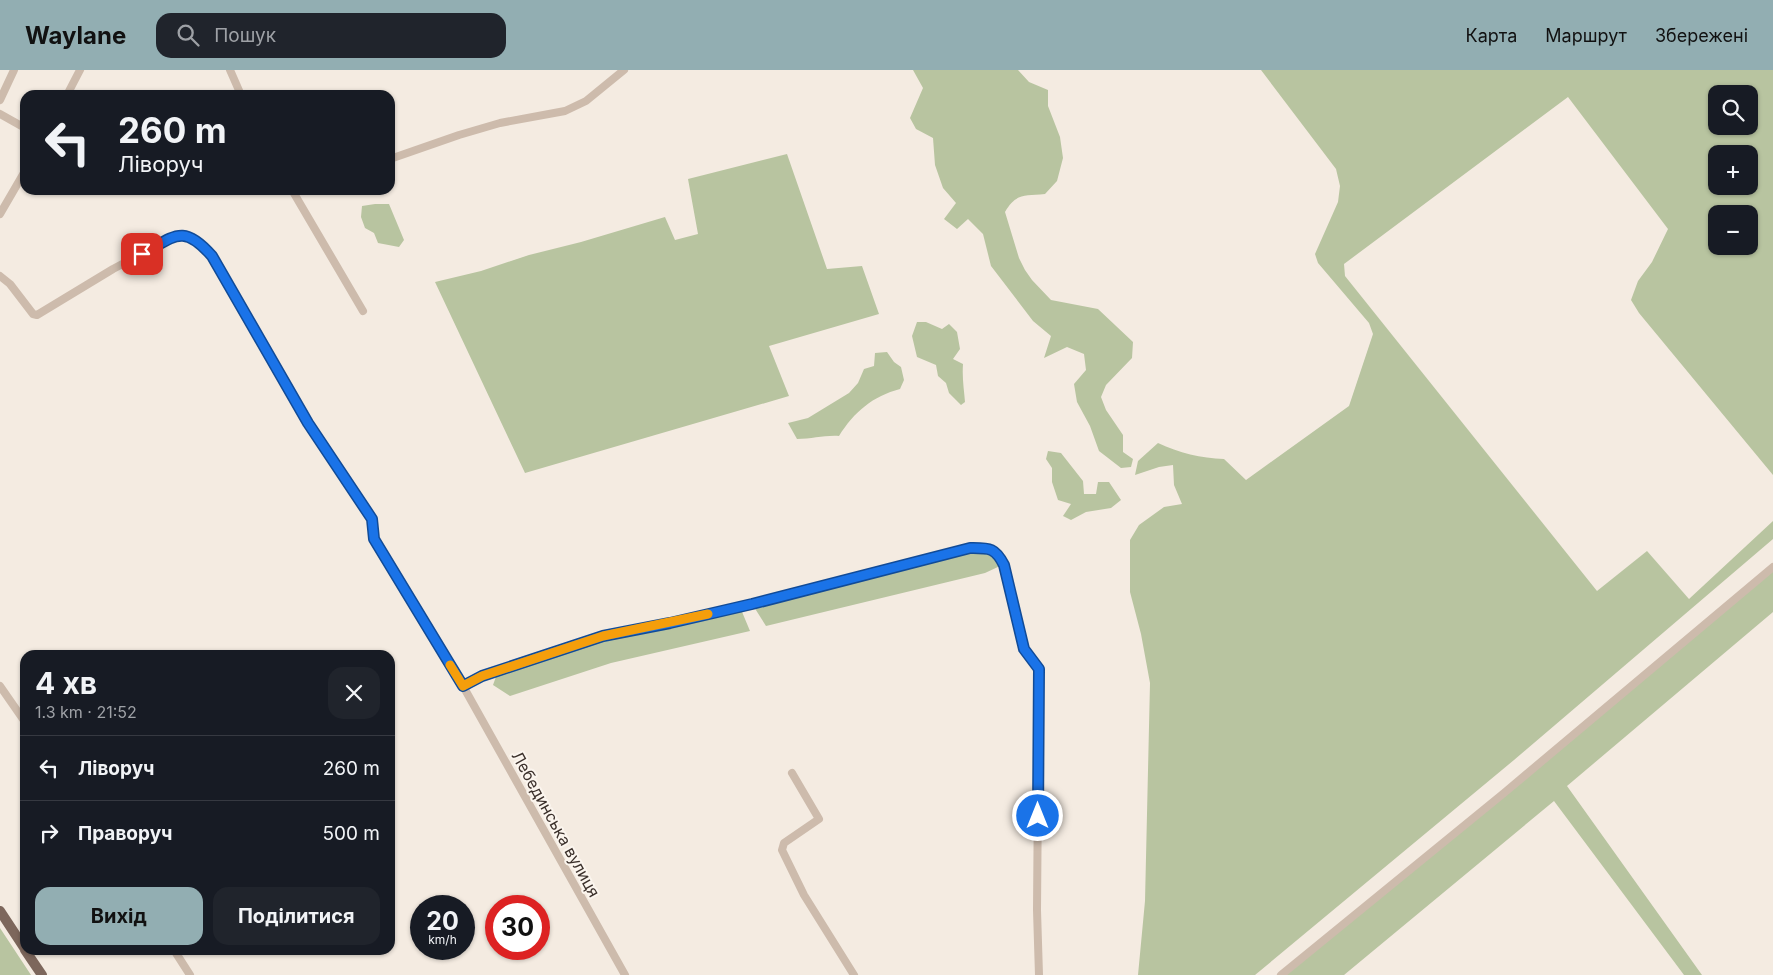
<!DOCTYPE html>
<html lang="uk">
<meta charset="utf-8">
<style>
:root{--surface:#171b24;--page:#20242c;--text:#f1f3f6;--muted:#9ea1a6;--line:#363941;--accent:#92aeb2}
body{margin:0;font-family:Inter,sans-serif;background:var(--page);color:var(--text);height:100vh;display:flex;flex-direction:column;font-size:19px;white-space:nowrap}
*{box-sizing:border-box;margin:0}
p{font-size:16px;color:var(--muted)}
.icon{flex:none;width:28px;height:28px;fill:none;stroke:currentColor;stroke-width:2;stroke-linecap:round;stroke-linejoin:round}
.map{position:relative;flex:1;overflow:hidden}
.panel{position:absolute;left:20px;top:580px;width:375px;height:305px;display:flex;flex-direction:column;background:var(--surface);border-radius:15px;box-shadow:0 1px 4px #0004}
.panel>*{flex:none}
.guide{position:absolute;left:20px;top:20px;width:375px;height:105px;border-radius:15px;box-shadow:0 1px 4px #0004;background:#171b24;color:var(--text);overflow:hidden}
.buttons{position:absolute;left:1708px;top:15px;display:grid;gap:10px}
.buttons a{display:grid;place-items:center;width:50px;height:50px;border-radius:10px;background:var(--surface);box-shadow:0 1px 4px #0004;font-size:25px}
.speed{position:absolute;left:410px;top:825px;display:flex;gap:10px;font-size:25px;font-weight:700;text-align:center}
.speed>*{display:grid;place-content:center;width:65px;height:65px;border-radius:50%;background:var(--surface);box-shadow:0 1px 4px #0004;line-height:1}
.speed small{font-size:12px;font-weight:400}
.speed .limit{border:8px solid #d22;background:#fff;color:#111}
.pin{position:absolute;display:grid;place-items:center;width:42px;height:42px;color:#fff;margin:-21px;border-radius:10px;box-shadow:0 2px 8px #0006}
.me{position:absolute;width:55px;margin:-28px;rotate:0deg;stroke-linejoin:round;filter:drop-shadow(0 0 4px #0008)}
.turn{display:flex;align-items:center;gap:18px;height:105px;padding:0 15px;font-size:22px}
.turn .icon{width:65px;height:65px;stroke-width:2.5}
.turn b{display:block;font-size:35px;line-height:42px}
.round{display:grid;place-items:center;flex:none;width:52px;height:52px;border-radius:15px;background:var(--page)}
.headline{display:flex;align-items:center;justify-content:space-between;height:85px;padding:0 15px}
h1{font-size:30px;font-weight:700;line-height:38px}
.cta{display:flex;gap:10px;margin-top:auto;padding:10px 15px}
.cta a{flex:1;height:58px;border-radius:15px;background:var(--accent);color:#111;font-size:20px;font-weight:700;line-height:58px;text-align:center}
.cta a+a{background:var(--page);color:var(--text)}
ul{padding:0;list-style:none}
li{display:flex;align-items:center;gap:15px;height:65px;padding:0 15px;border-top:1px solid var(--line)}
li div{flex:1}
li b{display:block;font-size:19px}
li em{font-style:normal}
header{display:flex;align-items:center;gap:30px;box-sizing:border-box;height:70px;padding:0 25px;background:var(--accent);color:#111}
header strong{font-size:24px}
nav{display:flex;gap:28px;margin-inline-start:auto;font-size:18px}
.search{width:350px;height:45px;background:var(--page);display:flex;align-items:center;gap:12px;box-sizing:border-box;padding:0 18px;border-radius:15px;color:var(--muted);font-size:19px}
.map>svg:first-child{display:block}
.green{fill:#b8c4a0;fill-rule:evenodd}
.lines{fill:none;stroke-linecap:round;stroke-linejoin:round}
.minor{stroke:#cdbbac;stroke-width:8}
.major{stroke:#7d675c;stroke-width:10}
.route-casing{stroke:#114b97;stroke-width:12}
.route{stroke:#1a73e8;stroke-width:9}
.slow{stroke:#f59e0b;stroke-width:9}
.labels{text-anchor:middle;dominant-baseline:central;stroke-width:4;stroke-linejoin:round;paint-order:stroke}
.street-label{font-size:16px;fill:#3b302b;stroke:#fbf5ee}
</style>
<header>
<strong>Waylane</strong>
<div class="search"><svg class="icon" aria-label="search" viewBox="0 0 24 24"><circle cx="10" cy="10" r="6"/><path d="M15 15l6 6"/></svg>Пошук</div>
<nav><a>Карта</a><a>Маршрут</a><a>Збережені</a></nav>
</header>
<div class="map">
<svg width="1773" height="905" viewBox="0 0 1773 905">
<rect width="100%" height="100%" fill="#f4ebe1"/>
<path class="green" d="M 913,0 L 1018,0 L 1029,12 L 1048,20 L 1048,36 L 1060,67 L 1063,88 L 1057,111 L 1045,124 C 1024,126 1016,123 1005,142 L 1019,188 L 1025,200 L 1032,210 L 1051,230 L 1098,239 L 1133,272 L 1132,288 L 1106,315 L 1101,327 L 1106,340 L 1123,365 L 1123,382 L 1133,389 L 1131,397 L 1121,398 L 1099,381 L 1090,356 L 1077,332 L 1074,314 L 1086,300 L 1084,284 L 1067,277 L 1044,288 L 1051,266 L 1033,251 L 991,196 L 983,164 L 968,149 L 957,159 L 944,149 L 956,133 L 943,118 L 935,95 L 933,68 L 916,59 L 910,48 L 923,18 Z
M 1261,0 L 1773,0 L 1773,405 L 1639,243 L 1631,230 L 1638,211 L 1652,192 L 1668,159 L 1568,27 L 1344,194 L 1345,206 L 1597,521 L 1647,481 L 1689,529 L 1773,451 L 1773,469 L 1514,690 L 1255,905 L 1138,905 L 1145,831 L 1150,613 L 1141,564 L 1130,522 L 1130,470 L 1139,455 L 1164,437 L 1182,434 L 1174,415 L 1173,395 L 1159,397 L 1135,405 L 1138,391 L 1158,373 C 1179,383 1201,388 1224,389 L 1246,410 L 1349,336 L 1373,264 L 1369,253 L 1318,193 L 1315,184 L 1338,132 L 1340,116 L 1336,99 ZM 1716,24 L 1749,24 L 1749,56 L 1716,56 ZM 1716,84 L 1749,84 L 1749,116 L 1716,116 ZM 1716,144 L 1749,144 L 1749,176 L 1716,176 Z
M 787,84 L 827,199 L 862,196 L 879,244 L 769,276 L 789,326 L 525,403 L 435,212 L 481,201 L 529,185 L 581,172 L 665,147 L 675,170 L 698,164 L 688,109 Z
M 375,134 L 389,134 L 404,170 L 399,177 L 378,173 L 374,163 L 365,158 L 361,147 L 362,136 Z
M 917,252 L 926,252 L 942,259 L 949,254 L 957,262 L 960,279 L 953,289 L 963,294 C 962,308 964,319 965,332 L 961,335 L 949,323 L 946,313 L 938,306 L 936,295 L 917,287 L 912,266 Z
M 887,282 L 894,292 L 901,297 L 904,310 L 900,319 C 873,326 854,342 839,366 C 825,365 812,369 797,369 L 788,353 L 808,348 L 849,323 L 858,313 L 864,299 L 874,296 L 875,283 Z
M 1048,381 L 1061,383 L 1083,411 L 1084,424 L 1096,424 L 1098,412 L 1109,412 L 1121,430 L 1111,438 L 1086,442 L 1071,450 L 1063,446 L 1071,434 L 1058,430 L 1052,412 L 1052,398 L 1046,389 Z
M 970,480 C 982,480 999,480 1000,496 L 985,503 L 766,556 L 754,537 Z
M 1773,497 L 1773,542 L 1567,716 L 1702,905 L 1684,905 L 1554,731 L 1344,905 L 1281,905 Z
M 740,537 L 750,561 L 611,593 L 510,626 L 493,615 L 498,601 L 603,566 Z
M 0,858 L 31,905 L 0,905 Z"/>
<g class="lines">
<path class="minor" d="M 230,0 L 241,25
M 67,25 L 80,0
M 0,30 L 14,0
M 0,44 L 25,58
M 390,89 L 459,65 L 500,53 L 565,41 L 586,31 L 624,0
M 292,120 L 363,241
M 0,144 L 25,101
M 0,206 L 10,214 L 33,244 L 37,245 L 113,199 L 171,168 L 180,165 L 194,168 L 212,186 L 308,353 L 372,449 L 374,469 L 463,616 L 625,905
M 0,616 L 25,652
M 463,616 L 482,605 L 603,566 L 670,553 L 752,534 L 970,477 C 989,478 995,477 1005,495 L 1024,579 L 1039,599 L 1037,840 L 1039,905
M 792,703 L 819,749 L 784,773 L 782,780 L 804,825 L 854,905
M 174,880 L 190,905
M 1281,905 L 1504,723 L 1773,497"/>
<path class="major" d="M 0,841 L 25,879
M 25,880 L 42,905"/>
</g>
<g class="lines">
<defs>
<path id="route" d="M 142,184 C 175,166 183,153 212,186 L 308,353 L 372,449 L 374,469 L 463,616 L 482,606 L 603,566 L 670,553 L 752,534 L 970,478 C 989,478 995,477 1004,495 L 1024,579 L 1039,599 L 1038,746"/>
</defs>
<use href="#route" class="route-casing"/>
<use href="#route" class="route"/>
<path class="slow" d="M 450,595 L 463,616 L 482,606 L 603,566 L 708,544"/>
</g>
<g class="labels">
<g class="street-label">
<text transform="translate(556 754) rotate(61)">Лебединська вулиця</text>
</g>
</g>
</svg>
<div class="buttons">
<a><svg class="icon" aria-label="search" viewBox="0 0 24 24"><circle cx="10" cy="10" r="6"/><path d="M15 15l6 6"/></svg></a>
<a>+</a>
<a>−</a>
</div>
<div class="speed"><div>20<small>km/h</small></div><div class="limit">30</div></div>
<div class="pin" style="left:142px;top:184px;background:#d93025"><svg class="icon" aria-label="arrive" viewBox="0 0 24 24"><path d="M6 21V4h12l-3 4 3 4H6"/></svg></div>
<svg class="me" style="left:1038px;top:746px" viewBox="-20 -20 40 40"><circle r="17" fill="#1a73e8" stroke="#fff" stroke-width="3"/><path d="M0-11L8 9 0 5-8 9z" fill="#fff"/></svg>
<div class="guide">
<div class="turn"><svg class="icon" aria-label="left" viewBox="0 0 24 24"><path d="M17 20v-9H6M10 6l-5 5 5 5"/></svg><div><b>260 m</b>Ліворуч</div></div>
</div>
<section class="panel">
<div class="headline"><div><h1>4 хв</h1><p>1.3 km · 21:52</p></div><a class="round"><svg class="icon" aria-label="close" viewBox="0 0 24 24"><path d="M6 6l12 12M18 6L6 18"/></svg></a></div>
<ul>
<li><svg class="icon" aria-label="left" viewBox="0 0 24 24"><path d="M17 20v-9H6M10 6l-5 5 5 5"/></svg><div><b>Ліворуч</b></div><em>260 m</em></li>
<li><svg class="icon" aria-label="right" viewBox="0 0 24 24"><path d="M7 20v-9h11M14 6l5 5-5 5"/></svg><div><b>Праворуч</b></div><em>500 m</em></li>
</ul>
<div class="cta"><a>Вихід</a><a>Поділитися</a></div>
</section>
</div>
